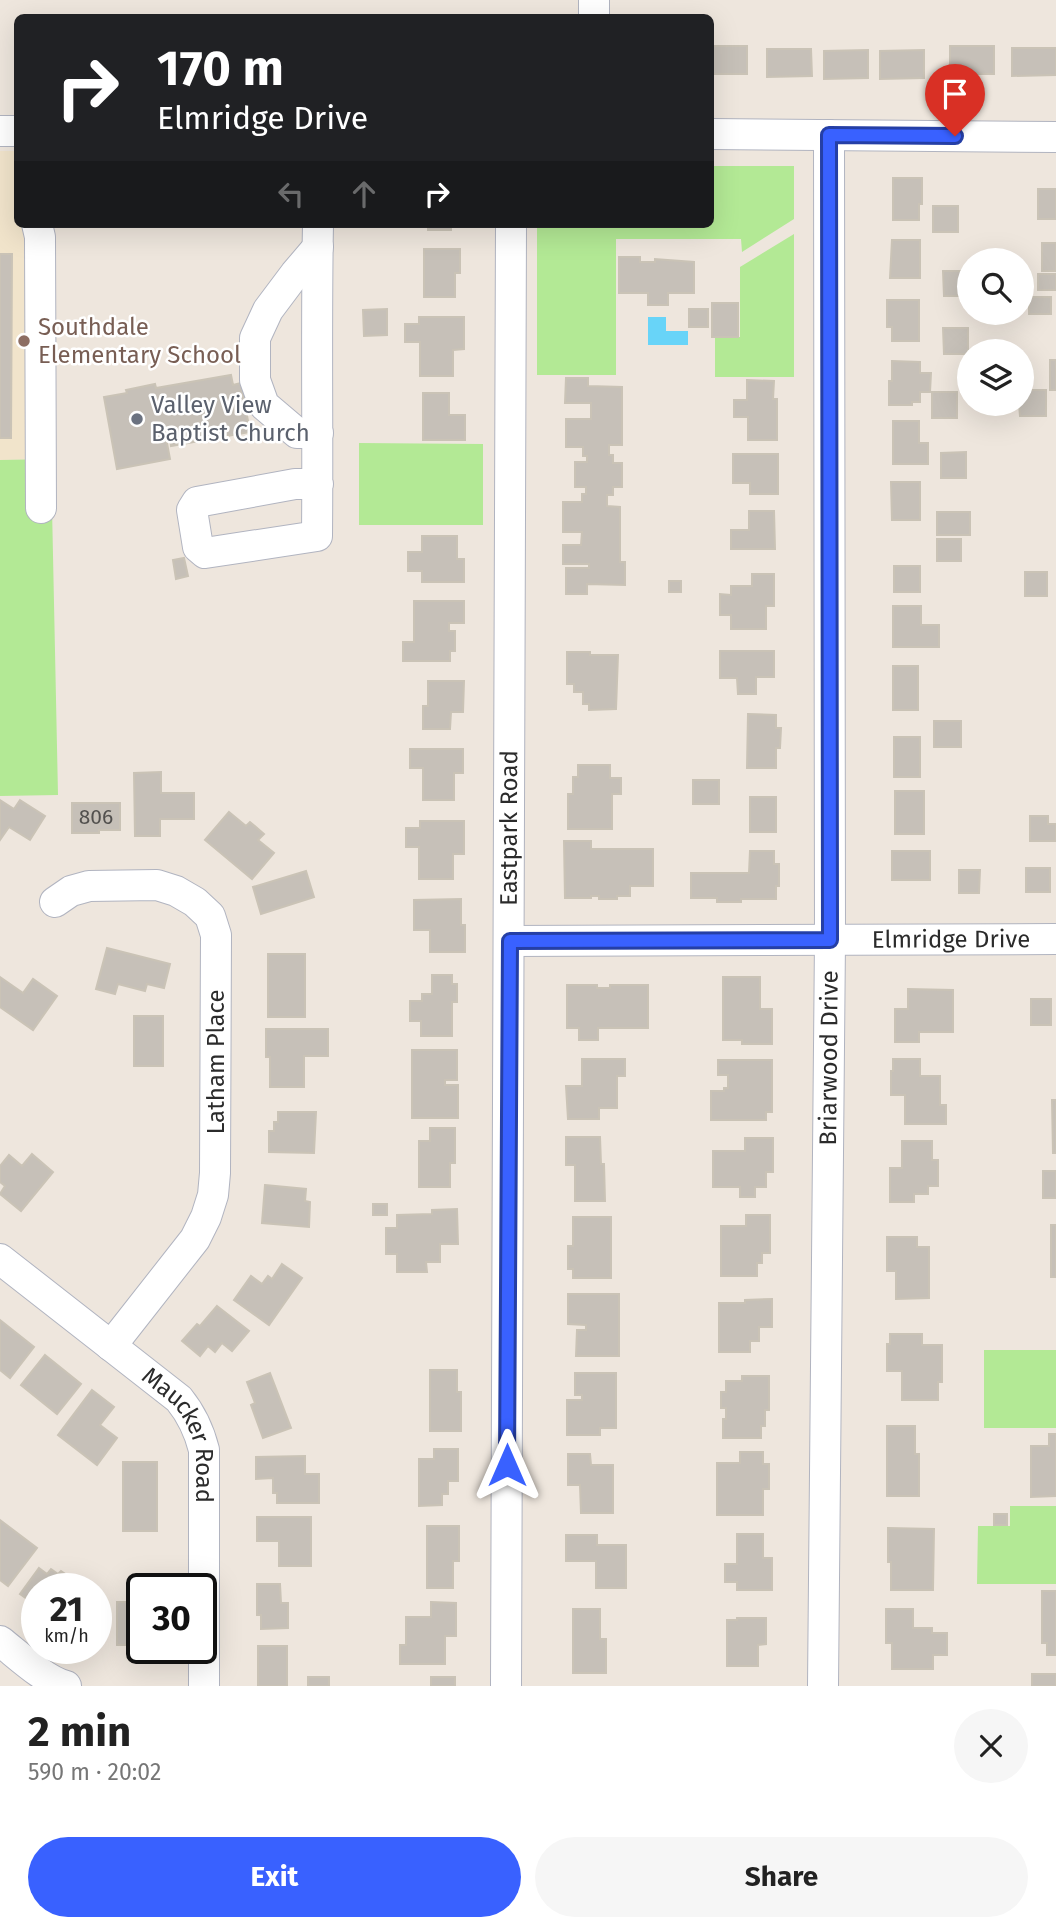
<!DOCTYPE html>
<meta charset="utf-8">
<style>
:root{--surface:#fff;--page:#f6f6f6;--text:#222;--muted:#767676;--accent:#3961ff}
body{margin:0;font-family:"Fira Sans",sans-serif;background:var(--page);color:var(--text);height:100vh;display:flex;flex-direction:column;font-size:26px;white-space:nowrap}
*{box-sizing:border-box;margin:0}
p{font-size:23px;color:var(--muted)}
.icon{flex:none;width:38px;height:38px;fill:none;stroke:currentColor;stroke-width:2;stroke-linecap:round;stroke-linejoin:round}
.map{position:relative;height:1686px;overflow:hidden}
.drawer{display:flex;flex-direction:column;background:var(--surface);flex:1}
.drawer>*{flex:none}
.hud{position:absolute;left:14px;top:14px;width:700px;height:214px;border-radius:10px;box-shadow:0 7px 28px #0002;background:#202124;color:#fff;overflow:hidden}
.buttons{position:absolute;left:957px;top:248px;display:grid;gap:14px}
.buttons a{display:grid;place-items:center;width:77px;height:77px;border-radius:50%;background:var(--surface);box-shadow:0 7px 28px #0002;font-size:35px}
.speed{position:absolute;left:21px;top:1573px;display:flex;gap:14px;font-size:35px;font-weight:700;text-align:center}
.speed>*{display:grid;place-content:center;width:91px;height:91px;border-radius:50%;background:var(--surface);box-shadow:0 7px 28px #0002;line-height:1}
.speed small{font-size:18px;font-weight:400}
.speed .limit{border:4px solid #111;border-radius:10px;background:#fff;color:#111}
.pin{position:absolute;display:grid;place-items:center;width:60px;height:60px;color:#fff;margin:-72px -30px;border-radius:50% 50% 50% 0;rotate:-45deg;box-shadow:0 0 7px #0007}
.pin .icon{rotate:45deg}
.me{position:absolute;width:77px;margin:-38px;rotate:0deg;stroke-linejoin:round;filter:drop-shadow(0 0 5px #0008)}
.turn{display:flex;align-items:center;gap:24px;height:147px;padding:0 28px;font-size:32px}
.turn .icon{width:91px;height:91px;stroke-width:2.5}
.turn b{display:block;font-size:49px;line-height:60px}
.lanes{display:flex;align-items:center;height:66px;padding:0 28px;background:#0003;justify-content:center;gap:35px;direction:ltr}
.lanes .off{opacity:.35}
.round{display:grid;place-items:center;flex:none;width:74px;height:74px;border-radius:37px;background:var(--page)}
.head{display:flex;align-items:center;justify-content:space-between;height:119px;padding:0 28px}
h1{font-size:42px;font-weight:700;line-height:52px}
.cta{display:flex;gap:14px;margin-top:auto;padding:14px 28px}
.cta a{flex:1;height:80px;border-radius:42px;background:var(--accent);color:#fff;font-size:28px;font-weight:700;line-height:80px;text-align:center}
.cta a+a{background:var(--page);color:var(--text)}
.map>svg:first-child{display:block}
.education{fill:#f1e4cb}
.green{fill:#b3e995}
.water{fill:#68d4f8}
.building{fill:#c6c0b8;stroke:#cac3b6;stroke-width:2}
.lines{fill:none;stroke-linecap:round;stroke-linejoin:round}
.minor-casing{stroke:#b1b4c0;stroke-width:32}
.minor{stroke:#fff;stroke-width:30}
.route-casing{stroke:#253fa6;stroke-width:18}
.route{stroke:#3961ff;stroke-width:12}
.education-dot{fill:#8d6e63;stroke:#fff;stroke-width:2.5}
.worship-dot{fill:#6b7280;stroke:#fff;stroke-width:2.5}
.labels{text-anchor:middle;dominant-baseline:central;stroke-width:5;stroke-linejoin:round;paint-order:stroke}
.number-label{font-size:21px;fill:#52504e}
.education-label{font-size:24px;fill:#785e54;stroke:#fff;text-anchor:start}
.worship-label{font-size:24px;fill:#5b616d;stroke:#fff;text-anchor:start}
.street-label{font-size:24px;fill:#2b2b2b;stroke:#fff}
</style>
<div class="map">
<svg width="1056" height="1686" viewBox="0 0 1056 1686">
<rect width="100%" height="100%" fill="#eee6dd"/>
<path class="education" d="M 0,151 L 17,151 L 18,224 L 45,224 L 51,459 L 0,460 Z"/>
<path class="green" d="M 711,166 L 794,166 L 794,219 L 742,252 L 741,239 L 616,239 L 616,375 L 537,375 L 537,224 L 710,224 Z
M 794,234 L 794,377 L 715,377 L 715,338 L 740,337 L 740,267 Z
M 359,443 L 483,444 L 483,525 L 359,525 Z
M 51,459 L 58,795 L 0,796 L 0,460 Z
M 984,1350 L 1056,1350 L 1056,1428 L 984,1428 Z
M 1010,1506 L 1056,1506 L 1056,1584 L 977,1584 L 978,1526 L 1010,1526 Z"/>
<path class="water" d="M 648,317 L 666,317 L 666,331 L 688,331 L 688,345 L 648,345 Z"/>
<path class="building" d="M 710,46 L 747,46 L 747,74 L 710,74 Z
M 950,46 L 994,46 L 994,74 L 950,74 Z
M 1012,48 L 1056,48 L 1056,75 L 1012,76 Z
M 767,49 L 811,49 L 812,76 L 767,77 Z
M 868,50 L 868,78 L 824,79 L 824,51 Z
M 924,50 L 924,78 L 880,79 L 880,51 Z
M 893,178 L 922,178 L 922,204 L 919,204 L 919,220 L 893,220 Z
M 1038,189 L 1056,189 L 1056,219 L 1038,219 Z
M 933,206 L 958,206 L 958,232 L 933,232 Z
M 428,224 L 451,224 L 451,230 L 428,230 Z
M 892,240 L 920,240 L 920,278 L 890,278 Z
M 1042,243 L 1056,243 L 1056,271 L 1042,271 Z
M 424,249 L 460,249 L 460,273 L 455,273 L 455,297 L 424,297 Z
M 0,254 L 12,254 L 11,438 L 0,438 Z
M 619,257 L 640,257 L 640,262 L 655,262 L 655,259 L 694,262 L 694,293 L 668,293 L 668,305 L 648,305 L 648,293 L 619,293 Z
M 943,271 L 968,271 L 968,296 L 944,296 Z
M 1038,274 L 1056,274 L 1056,290 L 1038,290 Z
M 1029,297 L 1051,297 L 1051,314 L 1029,314 Z
M 887,300 L 919,300 L 919,341 L 892,341 L 892,327 L 887,327 Z
M 712,303 L 738,303 L 738,337 L 712,337 Z
M 387,309 L 387,335 L 364,336 L 363,310 Z
M 689,309 L 708,309 L 708,327 L 689,327 Z
M 419,317 L 464,317 L 464,349 L 453,350 L 453,376 L 420,376 L 420,342 L 405,342 L 405,324 L 419,324 Z
M 943,328 L 968,328 L 968,354 L 944,354 Z
M 1050,360 L 1056,360 L 1056,390 L 1050,390 Z
M 892,361 L 920,362 L 920,373 L 931,373 L 930,392 L 920,392 L 920,402 L 912,402 L 912,405 L 889,405 L 889,381 L 892,381 Z
M 231,375 L 233,385 L 241,383 L 250,432 L 171,446 L 170,438 L 166,438 L 170,459 L 117,469 L 104,397 L 127,393 L 126,390 L 155,384 L 156,388 Z
M 566,378 L 588,378 L 588,386 L 622,387 L 622,445 L 609,445 L 609,455 L 613,455 L 613,463 L 622,463 L 622,487 L 613,487 L 613,495 L 607,495 L 607,506 L 620,507 L 620,562 L 625,562 L 625,585 L 587,584 L 587,594 L 566,594 L 566,568 L 589,568 L 589,564 L 563,564 L 563,545 L 581,545 L 582,532 L 563,532 L 563,502 L 582,502 L 582,494 L 586,494 L 586,487 L 575,487 L 575,462 L 587,462 L 587,456 L 583,456 L 583,447 L 566,447 L 566,419 L 591,419 L 591,403 L 565,403 Z
M 747,380 L 774,381 L 773,399 L 777,399 L 777,440 L 748,440 L 748,417 L 734,417 L 734,400 L 747,400 Z
M 1022,390 L 1046,390 L 1046,416 L 1020,416 L 1019,404 L 1022,404 Z
M 932,392 L 957,392 L 957,418 L 932,418 Z
M 423,393 L 449,393 L 449,415 L 465,415 L 465,440 L 423,440 Z
M 893,421 L 919,421 L 919,443 L 928,443 L 928,464 L 893,464 Z
M 966,452 L 966,478 L 941,478 L 941,453 Z
M 733,454 L 778,454 L 778,494 L 750,494 L 750,483 L 733,483 Z
M 891,482 L 920,482 L 920,520 L 892,520 Z
M 749,511 L 774,511 L 775,549 L 731,549 L 731,530 L 749,530 Z
M 937,512 L 970,512 L 970,535 L 937,535 Z
M 422,536 L 457,536 L 457,559 L 464,559 L 464,582 L 422,582 L 422,571 L 408,571 L 408,552 L 422,552 Z
M 937,539 L 961,539 L 961,561 L 937,561 Z
M 184,558 L 188,576 L 176,579 L 173,560 Z
M 894,566 L 920,566 L 920,592 L 894,592 Z
M 1025,572 L 1047,572 L 1047,596 L 1025,596 Z
M 752,574 L 774,574 L 774,606 L 766,606 L 766,629 L 731,629 L 731,615 L 720,615 L 720,594 L 731,595 L 731,586 L 752,586 Z
M 669,581 L 681,581 L 681,592 L 669,592 Z
M 414,601 L 464,601 L 464,623 L 449,623 L 449,631 L 455,631 L 455,651 L 450,651 L 450,661 L 403,661 L 403,642 L 414,642 Z
M 893,606 L 921,606 L 921,625 L 939,625 L 939,647 L 893,647 Z
M 720,651 L 774,651 L 774,677 L 756,677 L 756,694 L 738,694 L 737,678 L 720,678 Z
M 567,652 L 590,652 L 590,655 L 618,655 L 616,709 L 589,710 L 589,704 L 583,704 L 583,692 L 574,692 L 574,684 L 567,684 Z
M 893,666 L 918,666 L 918,710 L 893,710 Z
M 428,681 L 464,681 L 463,712 L 451,712 L 450,729 L 423,729 L 423,706 L 428,706 Z
M 748,714 L 776,715 L 776,728 L 781,728 L 780,748 L 776,748 L 776,768 L 747,768 Z
M 934,721 L 961,721 L 961,747 L 934,747 Z
M 894,737 L 920,737 L 920,777 L 894,777 Z
M 410,749 L 463,749 L 463,773 L 454,773 L 454,800 L 423,800 L 423,768 L 410,768 Z
M 578,765 L 610,765 L 610,778 L 621,778 L 621,794 L 612,794 L 612,829 L 568,829 L 568,794 L 573,794 L 573,777 L 578,777 Z
M 161,772 L 161,793 L 194,793 L 194,819 L 160,819 L 160,836 L 135,836 L 134,773 Z
M 693,780 L 719,780 L 719,804 L 693,804 Z
M 895,791 L 924,791 L 924,834 L 895,834 Z
M 750,797 L 776,797 L 776,832 L 750,832 Z
M 0,800 L 14,809 L 20,800 L 45,816 L 30,840 L 9,827 L 0,840 Z
M 72,803 L 120,803 L 120,830 L 99,830 L 99,833 L 72,833 Z
M 229,812 L 246,826 L 250,822 L 264,834 L 258,840 L 274,853 L 252,879 L 205,840 Z
M 1030,816 L 1048,816 L 1048,824 L 1056,824 L 1056,841 L 1030,841 Z
M 420,821 L 464,821 L 464,854 L 453,854 L 453,879 L 419,879 L 419,847 L 406,847 L 406,828 L 420,828 Z
M 564,841 L 591,841 L 591,849 L 653,849 L 653,886 L 630,886 L 630,896 L 617,896 L 617,899 L 599,899 L 599,896 L 591,896 L 591,898 L 565,898 Z
M 750,851 L 774,851 L 774,864 L 779,864 L 779,886 L 776,886 L 776,899 L 741,899 L 741,902 L 717,902 L 717,898 L 691,898 L 691,873 L 749,873 Z
M 892,851 L 930,851 L 930,880 L 892,880 Z
M 1026,868 L 1050,868 L 1050,892 L 1026,892 Z
M 959,870 L 980,870 L 979,893 L 959,893 Z
M 306,871 L 314,897 L 261,914 L 253,887 Z
M 461,899 L 461,925 L 465,925 L 465,952 L 430,952 L 430,930 L 414,930 L 414,900 Z
M 107,948 L 170,964 L 164,988 L 147,984 L 145,991 L 118,984 L 115,994 L 96,989 Z
M 268,954 L 305,954 L 305,1017 L 268,1017 Z
M 432,975 L 452,975 L 452,984 L 457,984 L 457,1002 L 452,1002 L 452,1036 L 421,1036 L 421,1021 L 410,1021 L 410,1001 L 422,1001 L 422,994 L 432,994 Z
M 0,977 L 23,993 L 33,979 L 57,996 L 33,1030 L 0,1007 Z
M 723,977 L 760,977 L 760,1009 L 772,1009 L 772,1044 L 742,1044 L 742,1040 L 723,1040 Z
M 567,985 L 597,985 L 597,988 L 610,988 L 610,985 L 648,985 L 648,1028 L 598,1028 L 598,1040 L 579,1040 L 579,1028 L 567,1028 Z
M 908,989 L 953,990 L 953,1032 L 919,1032 L 919,1042 L 895,1042 L 895,1009 L 908,1009 Z
M 1031,999 L 1051,999 L 1051,1025 L 1031,1025 Z
M 134,1016 L 163,1016 L 163,1066 L 134,1066 Z
M 266,1029 L 328,1029 L 328,1056 L 304,1056 L 304,1087 L 270,1087 L 270,1057 L 266,1057 Z
M 412,1050 L 457,1050 L 457,1080 L 445,1080 L 445,1085 L 458,1085 L 458,1118 L 412,1118 Z
M 582,1059 L 625,1059 L 625,1076 L 617,1076 L 617,1108 L 599,1108 L 599,1119 L 568,1119 L 566,1086 L 582,1086 Z
M 893,1059 L 920,1059 L 920,1076 L 940,1076 L 940,1105 L 946,1105 L 946,1124 L 905,1124 L 905,1095 L 891,1095 L 891,1071 L 893,1071 Z
M 718,1060 L 772,1060 L 772,1112 L 766,1112 L 766,1120 L 711,1120 L 711,1091 L 724,1091 L 724,1088 L 728,1088 L 728,1075 L 718,1075 Z
M 1052,1100 L 1056,1100 L 1056,1153 L 1053,1153 Z
M 278,1112 L 316,1112 L 314,1153 L 269,1152 L 269,1131 L 274,1131 L 274,1122 L 278,1122 Z
M 430,1128 L 455,1128 L 455,1163 L 450,1163 L 450,1187 L 419,1187 L 419,1141 L 430,1141 Z
M 566,1137 L 600,1137 L 601,1164 L 604,1164 L 605,1201 L 575,1201 L 575,1165 L 566,1165 Z
M 745,1138 L 773,1138 L 773,1172 L 766,1172 L 766,1187 L 755,1187 L 755,1197 L 740,1197 L 740,1187 L 713,1187 L 713,1151 L 745,1151 Z
M 902,1141 L 932,1141 L 932,1160 L 938,1160 L 938,1186 L 928,1186 L 928,1194 L 914,1194 L 914,1202 L 890,1202 L 890,1168 L 902,1168 Z
M 32,1154 L 53,1172 L 21,1211 L 0,1194 L 5,1186 L 0,1182 L 0,1166 L 9,1155 L 22,1166 Z
M 1043,1171 L 1056,1171 L 1056,1198 L 1043,1198 Z
M 265,1185 L 306,1189 L 305,1201 L 310,1202 L 309,1227 L 262,1223 Z
M 373,1204 L 387,1204 L 387,1215 L 373,1215 Z
M 457,1209 L 458,1244 L 440,1244 L 440,1262 L 426,1262 L 427,1272 L 397,1272 L 397,1254 L 386,1254 L 386,1228 L 397,1228 L 397,1215 L 432,1214 L 432,1210 Z
M 746,1215 L 770,1215 L 770,1253 L 762,1253 L 762,1263 L 757,1263 L 757,1276 L 721,1276 L 721,1226 L 746,1226 Z
M 573,1217 L 611,1217 L 611,1278 L 573,1278 L 573,1269 L 568,1269 L 568,1246 L 573,1246 Z
M 1051,1225 L 1056,1225 L 1056,1277 L 1051,1277 Z
M 887,1237 L 917,1237 L 917,1247 L 929,1247 L 929,1298 L 896,1299 L 896,1271 L 887,1271 Z
M 282,1264 L 302,1278 L 269,1325 L 234,1300 L 251,1276 L 262,1284 L 268,1276 L 272,1279 Z
M 568,1294 L 619,1294 L 619,1356 L 576,1356 L 577,1330 L 586,1330 L 586,1325 L 568,1324 Z
M 772,1299 L 772,1327 L 759,1327 L 759,1341 L 750,1341 L 750,1352 L 719,1352 L 719,1303 L 745,1303 L 745,1300 Z
M 217,1306 L 249,1331 L 232,1351 L 222,1343 L 215,1352 L 208,1346 L 200,1356 L 182,1341 L 197,1324 L 200,1326 Z
M 0,1320 L 34,1347 L 10,1378 L 0,1370 Z
M 890,1334 L 922,1334 L 922,1345 L 942,1345 L 942,1382 L 938,1382 L 938,1400 L 902,1400 L 902,1371 L 887,1371 L 887,1344 L 890,1344 Z
M 45,1355 L 81,1384 L 57,1414 L 21,1385 Z
M 430,1370 L 457,1370 L 457,1392 L 461,1392 L 461,1431 L 430,1431 Z
M 270,1373 L 291,1428 L 263,1438 L 251,1405 L 255,1403 L 247,1382 Z
M 575,1373 L 616,1373 L 616,1428 L 600,1428 L 600,1435 L 567,1435 L 567,1400 L 582,1400 L 582,1395 L 575,1395 Z
M 742,1376 L 769,1376 L 769,1410 L 765,1410 L 765,1426 L 761,1426 L 761,1438 L 723,1438 L 723,1419 L 726,1419 L 726,1408 L 721,1408 L 721,1392 L 726,1392 L 726,1381 L 742,1381 Z
M 92,1390 L 114,1407 L 100,1425 L 117,1438 L 97,1465 L 58,1435 Z
M 887,1426 L 915,1426 L 915,1454 L 919,1454 L 919,1496 L 887,1496 Z
M 1049,1434 L 1056,1434 L 1056,1496 L 1031,1497 L 1031,1446 L 1049,1446 Z
M 434,1449 L 458,1449 L 458,1481 L 448,1481 L 448,1494 L 442,1494 L 442,1505 L 419,1506 L 419,1459 L 434,1459 Z
M 740,1452 L 763,1452 L 763,1464 L 769,1464 L 769,1489 L 763,1489 L 763,1515 L 717,1515 L 717,1463 L 740,1463 Z
M 568,1454 L 590,1454 L 591,1465 L 613,1465 L 613,1513 L 581,1513 L 580,1485 L 568,1485 Z
M 305,1456 L 305,1474 L 319,1474 L 319,1503 L 277,1503 L 277,1493 L 273,1493 L 273,1478 L 256,1479 L 256,1457 Z
M 123,1462 L 157,1462 L 157,1531 L 123,1531 Z
M 994,1514 L 1007,1514 L 1007,1525 L 994,1525 Z
M 257,1517 L 311,1517 L 311,1566 L 279,1566 L 279,1541 L 257,1541 Z
M 0,1520 L 37,1548 L 8,1586 L 0,1580 Z
M 427,1526 L 459,1526 L 459,1561 L 453,1561 L 453,1588 L 427,1588 Z
M 888,1528 L 934,1529 L 933,1590 L 891,1590 L 891,1562 L 888,1562 Z
M 737,1534 L 763,1534 L 763,1558 L 772,1558 L 772,1590 L 737,1590 L 737,1582 L 725,1582 L 725,1564 L 737,1564 Z
M 566,1535 L 597,1535 L 597,1545 L 626,1545 L 626,1588 L 596,1588 L 596,1561 L 566,1561 Z
M 39,1568 L 47,1574 L 51,1569 L 58,1574 L 61,1571 L 75,1581 L 69,1589 L 37,1589 L 37,1606 L 20,1594 Z
M 257,1584 L 280,1584 L 281,1603 L 288,1603 L 288,1628 L 261,1629 L 261,1615 L 257,1615 Z
M 1042,1591 L 1056,1591 L 1056,1655 L 1047,1655 L 1047,1643 L 1042,1643 Z
M 117,1602 L 142,1602 L 142,1645 L 117,1645 Z
M 431,1602 L 456,1603 L 456,1636 L 445,1636 L 445,1664 L 400,1664 L 400,1645 L 406,1645 L 406,1617 L 431,1617 Z
M 573,1609 L 600,1609 L 600,1639 L 606,1639 L 606,1673 L 573,1673 Z
M 886,1609 L 913,1609 L 913,1628 L 932,1628 L 932,1633 L 947,1633 L 947,1655 L 933,1655 L 933,1669 L 892,1669 L 892,1643 L 886,1643 Z
M 737,1618 L 766,1618 L 766,1644 L 758,1645 L 758,1666 L 727,1666 L 727,1620 L 737,1620 Z
M 258,1646 L 287,1646 L 287,1686 L 258,1686 Z
M 1032,1674 L 1056,1674 L 1056,1686 L 1032,1686 Z
M 308,1677 L 329,1677 L 329,1686 L 308,1686 Z
M 431,1677 L 455,1677 L 455,1686 L 431,1686 Z"/>
<g class="lines">
<defs>
<g id="minor">
<path d="M 594,18 L 594,0"/>
<path d="M 0,131 L 18,131"/>
<path d="M 710,134 L 1056,137"/>
<path d="M 37,224 L 40,237 L 41,508"/>
<path d="M 318,247 L 295,274 L 268,310 L 255,338 L 255,380 L 264,405 L 297,433 L 318,433"/>
<path d="M 318,484 L 295,484 L 197,502 L 192,510 L 198,547 L 205,553 L 317,536 C 318,432 316,328 318,224"/>
<path d="M 55,902 L 71,891 L 89,886 L 157,885 L 176,891 L 195,902 L 210,916 L 216,935 L 215,1173 L 213,1195 L 206,1217 L 195,1239 L 111,1346"/>
<path id="s1" d="M 510,941 L 1056,939"/>
<path id="s2" d="M 0,1259 L 179,1399 C 192,1415 199,1430 204,1450 L 204,1686"/>
<path d="M 0,1641 C 18,1655 44,1680 66,1686"/>
<path id="s3" d="M 506,1686 L 511,224"/>
<path id="s4" d="M 823,1686 L 830,940 L 829,135"/>
</g>
</defs>
<use href="#minor" class="minor-casing"/>
<use href="#minor" class="minor"/>
</g>
<g class="lines">
<defs>
<path id="route" d="M 507,1465 L 510,941 L 830,940 L 829,135 L 955,136"/>
</defs>
<use href="#route" class="route-casing"/>
<use href="#route" class="route"/>
</g>
<circle class="education-dot" cx="24" cy="341" r="7"/>
<circle class="worship-dot" cx="137" cy="419" r="7"/>
<g class="labels">
<g class="number-label">
<text x="96" y="817">806</text>
</g>
<g class="education-label">
<text x="38" y="327">Southdale<tspan x="38" dy="28">Elementary School</tspan></text>
</g>
<g class="worship-label">
<text x="151" y="405">Valley View<tspan x="151" dy="28">Baptist Church</tspan></text>
</g>
<g class="street-label">
<text stroke="none"><textPath href="#s3" startOffset="858">Eastpark Road</textPath></text>
<text stroke="none"><textPath href="#s1" startOffset="441">Elmridge Drive</textPath></text>
<text stroke="none"><textPath href="#s4" startOffset="628">Briarwood Drive</textPath></text>
<text transform="translate(216 1062) rotate(-90)">Latham Place</text>
<text stroke="none"><textPath href="#s2" startOffset="261">Maucker Road</textPath></text>
</g>
</g>
</svg>
<div class="buttons">
<a><svg class="icon" aria-label="search" viewBox="0 0 24 24"><circle cx="10" cy="10" r="6"/><path d="M15 15l6 6"/></svg></a>
<a><svg class="icon" aria-label="layers" viewBox="0 0 24 24"><path d="M12 4l9 5-9 5-9-5zM3 14l9 5 9-5"/></svg></a>
</div>
<div class="speed"><div>21<small>km/h</small></div><div class="limit">30</div></div>
<div class="pin" style="left:955px;top:136px;background:#d93025"><svg class="icon" aria-label="arrive" viewBox="0 0 24 24"><path d="M6 21V4h12l-3 4 3 4H6"/></svg></div>
<svg class="me" style="left:507px;top:1465px" viewBox="-20 -20 40 40"><path d="M0-17L14 15 0 8-14 15z" fill="#3961ff" stroke="#fff" stroke-width="4"/></svg>
<div class="hud">
<div class="turn"><svg class="icon" aria-label="right" viewBox="0 0 24 24"><path d="M7 20v-9h11M14 6l5 5-5 5"/></svg><div><b>170 m</b>Elmridge Drive</div></div>
<div class="lanes"><svg class="icon off" aria-label="left" viewBox="0 0 24 24"><path d="M17 20v-9H6M10 6l-5 5 5 5"/></svg><svg class="icon off" aria-label="ahead" viewBox="0 0 24 24"><path d="M12 20V5M6 11l6-6 6 6"/></svg><svg class="icon" aria-label="right" viewBox="0 0 24 24"><path d="M7 20v-9h11M14 6l5 5-5 5"/></svg></div>
</div>
</div>
<section class="drawer">
<div class="head"><div><h1>2 min</h1><p>590 m · 20:02</p></div><a class="round"><svg class="icon" aria-label="close" viewBox="0 0 24 24"><path d="M6 6l12 12M18 6L6 18"/></svg></a></div>
<div class="cta"><a>Exit</a><a>Share</a></div>
</section>
